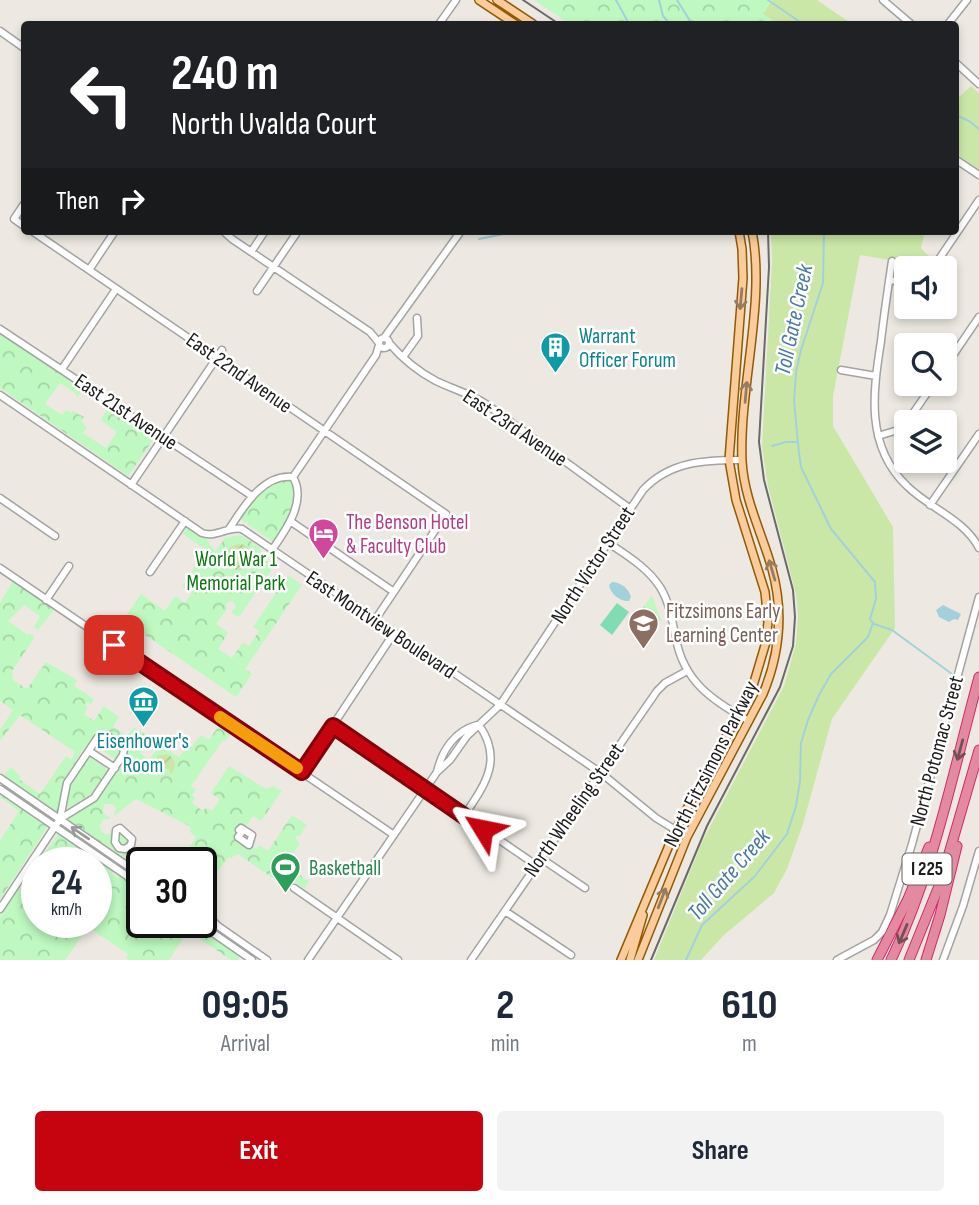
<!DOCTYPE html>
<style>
:root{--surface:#fff;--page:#f2f2f3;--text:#1f2937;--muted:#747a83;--accent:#c5040f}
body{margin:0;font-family:"Sofia Sans Condensed",sans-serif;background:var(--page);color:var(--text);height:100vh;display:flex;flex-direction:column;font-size:26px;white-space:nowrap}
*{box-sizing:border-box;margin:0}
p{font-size:23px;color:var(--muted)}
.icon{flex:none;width:38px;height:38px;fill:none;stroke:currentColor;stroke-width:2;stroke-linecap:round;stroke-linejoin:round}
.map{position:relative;height:960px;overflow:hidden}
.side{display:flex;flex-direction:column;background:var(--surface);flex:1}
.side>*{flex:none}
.banner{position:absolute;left:21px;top:21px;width:938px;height:214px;border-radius:7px;box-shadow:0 4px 10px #0003;background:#202124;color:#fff;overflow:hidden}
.controls{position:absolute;left:894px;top:256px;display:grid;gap:14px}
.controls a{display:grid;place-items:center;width:63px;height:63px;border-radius:7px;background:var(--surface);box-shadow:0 4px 10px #0003;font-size:35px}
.speed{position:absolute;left:21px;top:847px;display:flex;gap:14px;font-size:35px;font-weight:700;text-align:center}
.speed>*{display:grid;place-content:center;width:91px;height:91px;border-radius:50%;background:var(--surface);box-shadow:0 4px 10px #0003;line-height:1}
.speed small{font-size:18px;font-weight:400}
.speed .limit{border:4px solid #111;border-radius:10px;background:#fff;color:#111}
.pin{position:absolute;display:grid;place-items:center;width:60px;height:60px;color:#fff;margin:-30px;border-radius:14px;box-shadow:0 4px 10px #0006}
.me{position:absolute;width:77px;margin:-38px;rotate:305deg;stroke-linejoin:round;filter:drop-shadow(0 0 5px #0008)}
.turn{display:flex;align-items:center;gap:24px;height:147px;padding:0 35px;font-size:32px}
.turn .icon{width:91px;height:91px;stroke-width:2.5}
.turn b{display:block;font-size:49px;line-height:60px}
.then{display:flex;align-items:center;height:66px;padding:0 35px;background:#0003;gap:14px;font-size:26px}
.eta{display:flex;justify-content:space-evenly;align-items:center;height:119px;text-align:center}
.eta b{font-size:42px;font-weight:700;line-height:49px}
.primary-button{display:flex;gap:14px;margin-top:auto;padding:14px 35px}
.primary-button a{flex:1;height:80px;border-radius:7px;background:var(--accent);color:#fff;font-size:28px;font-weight:700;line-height:80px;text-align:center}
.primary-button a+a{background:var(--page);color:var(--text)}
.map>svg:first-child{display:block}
.grass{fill:#cbe7a8}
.park{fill:url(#park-crowns);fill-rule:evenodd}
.garden{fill:url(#garden-furrows)}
.pitch{fill:#81dcb3}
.water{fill:#a3d1db}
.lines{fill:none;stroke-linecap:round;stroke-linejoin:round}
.stream{stroke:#a3d1db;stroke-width:2}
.minor-casing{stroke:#a3a3a3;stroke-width:9}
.major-casing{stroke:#925a03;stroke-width:10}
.highway-casing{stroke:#d4276c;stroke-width:11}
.minor{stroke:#fff;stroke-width:6}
.major{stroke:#facb9b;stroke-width:7}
.highway{stroke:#e48aa0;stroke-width:9}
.tram{stroke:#6a6a6a;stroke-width:2}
.oneway{stroke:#967c62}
.oneway2{stroke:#764e57}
.oneway3{stroke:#999}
.route-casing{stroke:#80030a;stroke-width:18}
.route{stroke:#c5040f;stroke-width:12}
.slow{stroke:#f59e0b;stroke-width:12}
.labels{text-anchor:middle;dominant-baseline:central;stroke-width:5;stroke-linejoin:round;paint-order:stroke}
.shield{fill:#fff;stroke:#606060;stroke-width:2}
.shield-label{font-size:19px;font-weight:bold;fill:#1c1c1c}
.culture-label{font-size:21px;fill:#0d838f;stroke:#fff;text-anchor:start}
.street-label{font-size:21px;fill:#1c1c1c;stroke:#fff}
.hotel-label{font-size:21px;fill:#b23c85;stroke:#fff;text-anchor:start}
.park-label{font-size:21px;fill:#0d7710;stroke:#fff}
.education-label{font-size:21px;fill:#785e54;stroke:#fff;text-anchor:start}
.leisure-label{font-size:21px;fill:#27864d;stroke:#fff;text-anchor:start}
.water-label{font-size:23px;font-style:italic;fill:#487aa1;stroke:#fff}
</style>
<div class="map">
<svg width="979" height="960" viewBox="0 0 979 960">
<defs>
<pattern id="park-crowns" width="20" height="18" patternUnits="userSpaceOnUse" patternTransform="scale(1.75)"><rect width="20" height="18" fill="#bff8c0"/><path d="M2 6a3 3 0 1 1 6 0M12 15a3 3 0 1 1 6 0" fill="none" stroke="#a4d4a4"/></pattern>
<pattern id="garden-furrows" width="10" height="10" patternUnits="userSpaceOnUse" patternTransform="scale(1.75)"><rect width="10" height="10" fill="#cbe7a8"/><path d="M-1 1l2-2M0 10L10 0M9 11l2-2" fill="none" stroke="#aec690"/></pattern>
</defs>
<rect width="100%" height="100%" fill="#ede9e2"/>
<path class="grass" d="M 772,0 L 817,0 L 852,24 L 778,24 L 762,14 Z
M 971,86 L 979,93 L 979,169 L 959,156 L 956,161 L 956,97 L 958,98 Z
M 771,231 L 925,231 L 921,248 L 931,258 L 924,268 L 906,268 L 906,276 L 897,275 L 896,261 L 860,255 L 833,396 L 833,426 L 893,527 L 895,628 L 832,719 L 803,824 L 787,869 L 774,893 L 724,935 L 701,960 L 654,960 L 702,842 L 784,686 L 796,644 L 798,615 L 796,594 L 768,486 L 762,447 L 772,261 Z"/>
<path class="park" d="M 534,0 L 772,0 L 763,14 L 778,24 L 570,24 Z
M 0,329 L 87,385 L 77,398 L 76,394 L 60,383 L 45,404 L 62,415 L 66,410 L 71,413 L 73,411 L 84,417 L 81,421 L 87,427 L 83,433 L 106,448 L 117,432 L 101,420 L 111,401 L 158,433 L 128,476 L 0,388 Z
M 288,478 L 293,482 C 294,508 286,527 272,541 L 247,524 L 248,521 L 245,523 L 240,518 L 256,495 Z
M 187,527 L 208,540 L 210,546 L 216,551 L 225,538 L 241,535 L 259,547 L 263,554 L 261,558 L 274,566 L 239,617 L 231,613 L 236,606 L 232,601 L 226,603 L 227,609 L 216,624 L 228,633 L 218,649 L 232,658 L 243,642 L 249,646 L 259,631 L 253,627 L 288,575 L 302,585 L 245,669 L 252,674 L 236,697 L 123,620 L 141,594 L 165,611 L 175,596 L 185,603 L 192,593 L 182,586 L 206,550 L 183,534 Z
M 13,581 L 54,610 L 38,630 L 34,627 L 40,616 L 24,605 L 8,621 L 28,635 L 29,633 L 34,636 L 33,640 L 12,671 L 13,680 L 27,689 L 46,662 L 77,680 L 74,686 L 94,699 L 91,704 L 87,702 L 85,705 L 88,708 L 84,714 L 94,721 L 104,706 L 119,717 L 113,727 L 127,736 L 134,727 L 151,738 L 140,753 L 149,760 L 160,745 L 179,757 L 189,744 L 192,746 L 201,735 L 209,740 L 220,724 L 232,732 L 225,741 L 223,740 L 191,786 L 196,790 L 192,795 L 195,798 L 192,803 L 203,811 L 206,807 L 212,811 L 220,799 L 211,793 L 229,766 L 266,789 L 273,786 L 282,791 L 261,821 L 253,816 L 245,828 L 253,833 L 249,845 L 256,849 L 259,845 L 268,851 L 292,815 L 307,825 L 299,837 L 297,835 L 295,838 L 300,844 L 292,855 L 298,859 L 291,869 L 309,881 L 305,889 L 280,872 L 274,879 L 238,854 L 231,858 L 229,857 L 201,892 L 201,863 L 179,863 L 196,837 L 190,832 L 191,827 L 136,799 L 114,816 L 116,808 L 113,804 L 105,804 L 103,809 L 104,814 L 111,818 L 103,820 L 100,825 L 101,831 L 106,835 L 123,830 L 131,838 L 131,849 L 126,855 L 120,857 L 68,820 L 71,814 L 93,802 L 120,763 L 91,742 L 87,748 L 83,749 L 64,780 L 61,808 L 57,812 L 5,779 L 5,773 L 11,767 L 21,777 L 19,779 L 40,794 L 66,756 L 71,760 L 75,752 L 20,715 L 0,741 L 0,730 L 13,710 L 0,701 L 0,603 Z
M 652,595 L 661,620 L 642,626 L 642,629 L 631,631 L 628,629 Z
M 86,758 L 91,758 L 107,769 L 108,773 L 93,795 L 67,809 L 70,782 Z
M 0,792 L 45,823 L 47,828 L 0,899 L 0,841 L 19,811 L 0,797 Z
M 58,834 L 112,868 L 113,874 L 117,877 L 123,876 L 132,886 L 142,888 L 142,922 L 191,922 L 240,956 L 238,960 L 231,960 L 188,931 L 169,960 L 129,960 L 126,958 L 128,954 L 88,927 L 65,960 L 0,960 L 0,916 ZM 37,863 L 96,863 L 96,922 L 37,922 Z"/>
<path class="garden" d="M226 557a13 13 0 1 1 26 0a13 13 0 1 1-26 0Z
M 166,754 C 176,757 178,767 170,774 L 169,769 L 160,768 L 154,764 L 158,756 Z"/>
<path class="pitch" d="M 617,603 L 629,612 L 612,635 L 600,625 Z"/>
<path class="water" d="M 612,582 C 621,582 629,589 631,597 L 629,601 C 621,602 610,594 609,585 Z
M 943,605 L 961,614 L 958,620 L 954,619 L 949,622 L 939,617 L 936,610 Z"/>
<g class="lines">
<path class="stream" d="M 616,0 L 629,24
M 659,0 L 663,16 L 670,24
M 677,0 L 692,24
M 768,0 L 803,24
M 956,115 L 969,121 L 979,129
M 479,239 L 519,231
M 772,446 L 786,442 L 798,442
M 874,624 L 892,630 L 952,674
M 686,960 L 702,925 L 755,876 L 787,834 L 796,806 L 800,781 L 801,743 L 808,720 L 819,695 L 831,674 L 868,637 L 873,623 L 870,619 L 876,599 L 875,582 L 831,529 L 801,467 L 799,453 L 794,401 L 796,372 L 801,350 L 823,283 L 824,231"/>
<defs>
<path id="minor" d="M 883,0 L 911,24
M 439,24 L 456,0
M 948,24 L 967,0
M 0,31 L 24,48
M 956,63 L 979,84
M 958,161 L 979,175
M 24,204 L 14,219 L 24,226
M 32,231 L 446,514 L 375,620
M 223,231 L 232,239 L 370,332 L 379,343
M 251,252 L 265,231
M 892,261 C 888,288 884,314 881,341 C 873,392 865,446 907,486 C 929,508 964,519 979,548
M 933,268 L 979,200
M 89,270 L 115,231
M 889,280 L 906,282
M 257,291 L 298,231
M 0,329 L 252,496
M379 343a5 5 0 1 1 10 0a5 5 0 1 1-10 0Z
M 384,338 L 461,231
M 389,343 C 401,357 419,372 436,381 C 453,389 470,394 486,404 L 629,508
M 403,357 L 418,336 L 417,318
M 945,367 L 979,317
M 62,369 L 116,289
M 841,370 L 876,376
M 0,395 L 202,533 C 216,538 228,526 242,529 L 601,773 L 656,818 L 687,837
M 907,422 L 934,383
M 878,436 L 898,430 L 906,422
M 293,477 L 376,355 L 379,345
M 131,485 L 222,350
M 0,498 L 55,536
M 930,505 L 979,434
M 290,521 L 394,592
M 229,529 C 243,508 263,473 293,477
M 607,542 C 626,555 647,567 660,587 C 670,603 672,621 676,639 C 684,682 713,701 749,721
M 272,550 C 286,530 307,501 293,477
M 0,568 L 394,835
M 150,572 L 185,521
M 46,600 L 69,566
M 333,726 L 536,865
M 89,751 L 115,768
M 302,772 L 394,633
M 437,772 C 442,750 455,731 477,725
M 0,778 L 132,869 L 142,872
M 0,789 L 127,876 L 133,883 L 142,883
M 464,816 C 484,786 504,760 479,725
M 120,828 L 132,839 L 131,845 L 125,849 L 119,848 L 115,842 L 116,830 Z
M 241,828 L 252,835 L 249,845 L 238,837 L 242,832 L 239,830 Z
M 542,859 L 585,888
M 294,888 L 398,960
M 0,909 L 60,819 L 94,798 L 123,755 L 124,749 L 121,744 L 106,735 L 98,737 L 67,783 L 60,819
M 505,911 L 571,955
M 252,960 L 213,933 L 204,932 L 200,926 L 205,918 L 211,919 L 218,926 L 267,960
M 308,960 L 437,772 L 450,760 L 467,736 L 500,705 L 643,490 C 670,461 705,460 742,460
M 471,960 L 657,691 L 665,683 L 687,671
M 837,960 L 874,940 L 882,932 L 890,915 L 912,844 L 979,597
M 943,960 L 963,906 L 979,851"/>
<path id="major" d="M 479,0 L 515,24
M 497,0 L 533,24
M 621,960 L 675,831 L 752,689 L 766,642 L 768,622 L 765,592 L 736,500 L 729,460 L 743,278 L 742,249 L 739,231
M 630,960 L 643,915
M 638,960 L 687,837 L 763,694 C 780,653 784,612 772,569 C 762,533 744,499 742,461 C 739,387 766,302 752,231"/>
<path id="highway" d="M 877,960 L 908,899 L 929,847
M 891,960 C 934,870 953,772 979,677
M 909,960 L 941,881 L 979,750
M 926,960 L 940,915 L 957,846"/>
</defs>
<use href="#minor" class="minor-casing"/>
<use href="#major" class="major-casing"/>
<use href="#highway" class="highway-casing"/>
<use href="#minor" class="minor"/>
<use href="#major" class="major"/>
<use href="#highway" class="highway"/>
<path class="tram" d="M 523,0 L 559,24
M 651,960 L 707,826 L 780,687 L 793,646 L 795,617 L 793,590 L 764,480 L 759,442 L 769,267 L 768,231"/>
</g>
<defs><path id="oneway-shaft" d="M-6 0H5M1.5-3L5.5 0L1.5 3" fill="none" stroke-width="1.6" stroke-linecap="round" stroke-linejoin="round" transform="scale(1.75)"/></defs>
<g class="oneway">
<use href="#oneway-shaft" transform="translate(741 299) rotate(95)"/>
<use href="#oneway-shaft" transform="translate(746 392) rotate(-85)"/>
<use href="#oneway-shaft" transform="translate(772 570) rotate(-106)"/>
<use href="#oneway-shaft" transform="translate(662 898) rotate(-69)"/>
</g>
<g class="oneway2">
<use href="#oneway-shaft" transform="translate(960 750) rotate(105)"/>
<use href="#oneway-shaft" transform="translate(903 934) rotate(113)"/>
</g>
<use class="oneway3" href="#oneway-shaft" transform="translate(80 833) rotate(-146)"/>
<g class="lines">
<defs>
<path id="route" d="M 114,645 L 302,772 L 333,726 L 483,829"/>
</defs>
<use href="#route" class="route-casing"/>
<use href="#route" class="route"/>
<path class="slow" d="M 220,717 L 297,768"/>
</g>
<defs>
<symbol id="building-pin" viewBox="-11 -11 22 30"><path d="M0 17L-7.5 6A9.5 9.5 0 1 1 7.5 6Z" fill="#0f9aa8" stroke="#fff"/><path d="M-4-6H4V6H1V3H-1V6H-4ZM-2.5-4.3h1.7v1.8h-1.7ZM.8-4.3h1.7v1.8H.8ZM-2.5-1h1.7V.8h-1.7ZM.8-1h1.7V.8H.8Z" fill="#fff"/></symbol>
<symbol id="hotel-pin" viewBox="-11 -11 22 30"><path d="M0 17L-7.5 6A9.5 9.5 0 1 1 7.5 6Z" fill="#d1479c" stroke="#fff"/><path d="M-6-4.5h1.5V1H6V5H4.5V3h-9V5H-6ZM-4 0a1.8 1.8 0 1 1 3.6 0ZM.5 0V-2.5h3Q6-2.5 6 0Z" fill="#fff"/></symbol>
<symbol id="school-pin" viewBox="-11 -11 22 30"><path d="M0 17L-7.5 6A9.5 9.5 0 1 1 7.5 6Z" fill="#8d6e63" stroke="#fff"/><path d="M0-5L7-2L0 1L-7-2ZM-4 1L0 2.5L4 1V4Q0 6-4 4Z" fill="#fff"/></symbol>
<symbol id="museum-pin" viewBox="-11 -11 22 30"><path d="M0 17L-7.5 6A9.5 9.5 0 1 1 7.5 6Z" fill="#0f9aa8" stroke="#fff"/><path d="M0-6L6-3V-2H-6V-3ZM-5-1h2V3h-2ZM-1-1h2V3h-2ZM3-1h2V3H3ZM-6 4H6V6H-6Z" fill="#fff"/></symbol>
<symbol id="stadium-pin" viewBox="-11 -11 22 30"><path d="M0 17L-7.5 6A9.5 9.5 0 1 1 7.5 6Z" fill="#2e9e5b" stroke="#fff"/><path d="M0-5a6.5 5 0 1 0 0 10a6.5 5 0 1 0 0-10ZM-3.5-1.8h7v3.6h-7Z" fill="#fff"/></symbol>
</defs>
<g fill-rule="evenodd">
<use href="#building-pin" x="538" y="330" width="35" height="47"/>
<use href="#hotel-pin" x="306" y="516" width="35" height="47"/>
<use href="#school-pin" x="626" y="606" width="35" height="47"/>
<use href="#museum-pin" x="126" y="684" width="35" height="47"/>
<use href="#stadium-pin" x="268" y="850" width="35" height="47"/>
</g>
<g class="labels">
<rect class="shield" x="902.5" y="853.5" width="49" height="31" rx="5"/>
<g class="shield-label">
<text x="927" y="869">I 225</text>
</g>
<g class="culture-label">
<text x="579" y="336">Warrant<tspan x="579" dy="24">Officer Forum</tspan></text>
<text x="143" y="741" text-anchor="middle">Eisenhower's<tspan x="143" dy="24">Room</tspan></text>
</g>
<g class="street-label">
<text transform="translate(239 373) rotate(35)">East 22nd Avenue</text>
<text transform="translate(126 412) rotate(34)">East 21st Avenue</text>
<text transform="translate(515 428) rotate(34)">East 23rd Avenue</text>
<text transform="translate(593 565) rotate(-57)">North Victor Street</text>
<text transform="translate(381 625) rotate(34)">East Montview Boulevard</text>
<text transform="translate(937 751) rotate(-75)">North Potomac Street</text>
<text transform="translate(711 764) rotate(-63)">North Fitzsimons Parkway</text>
<text transform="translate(574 810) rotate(-55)">North Wheeling Street</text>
</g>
<g class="hotel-label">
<text x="346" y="522">The Benson Hotel<tspan x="346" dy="24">&amp; Faculty Club</tspan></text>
</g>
<g class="park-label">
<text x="236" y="559">World War 1<tspan x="236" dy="24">Memorial Park</tspan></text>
</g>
<g class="education-label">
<text x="666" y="611">Fitzsimons Early<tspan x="666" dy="24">Learning Center</tspan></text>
</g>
<g class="leisure-label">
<text x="309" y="868">Basketball</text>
</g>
<g class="water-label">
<text transform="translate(794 320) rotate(-78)">Toll Gate Creek</text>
<text transform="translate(729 875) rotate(-49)">Toll Gate Creek</text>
</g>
</g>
</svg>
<div class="controls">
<a><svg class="icon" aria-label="sound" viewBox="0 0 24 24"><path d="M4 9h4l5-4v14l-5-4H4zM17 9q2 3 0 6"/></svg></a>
<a><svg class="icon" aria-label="search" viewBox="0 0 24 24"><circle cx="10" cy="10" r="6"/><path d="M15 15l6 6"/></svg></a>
<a><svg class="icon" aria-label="layers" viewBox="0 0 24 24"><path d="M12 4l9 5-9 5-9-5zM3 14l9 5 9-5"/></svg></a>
</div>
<div class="speed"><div>24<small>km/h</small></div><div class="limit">30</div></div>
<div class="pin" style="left:114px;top:645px;background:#d93025"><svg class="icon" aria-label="arrive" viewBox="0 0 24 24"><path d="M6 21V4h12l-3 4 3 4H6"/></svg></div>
<svg class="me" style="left:483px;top:829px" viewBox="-20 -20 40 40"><path d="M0-17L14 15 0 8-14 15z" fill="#c5040f" stroke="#fff" stroke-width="4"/></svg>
<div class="banner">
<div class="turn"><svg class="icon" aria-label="left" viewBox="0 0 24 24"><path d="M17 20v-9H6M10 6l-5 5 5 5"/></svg><div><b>240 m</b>North Uvalda Court</div></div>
<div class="then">Then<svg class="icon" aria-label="right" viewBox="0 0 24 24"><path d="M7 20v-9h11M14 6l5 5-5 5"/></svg></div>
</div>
</div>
<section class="side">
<div class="eta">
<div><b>09:05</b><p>Arrival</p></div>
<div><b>2</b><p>min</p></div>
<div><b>610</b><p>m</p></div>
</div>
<div class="primary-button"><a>Exit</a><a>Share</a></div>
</section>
